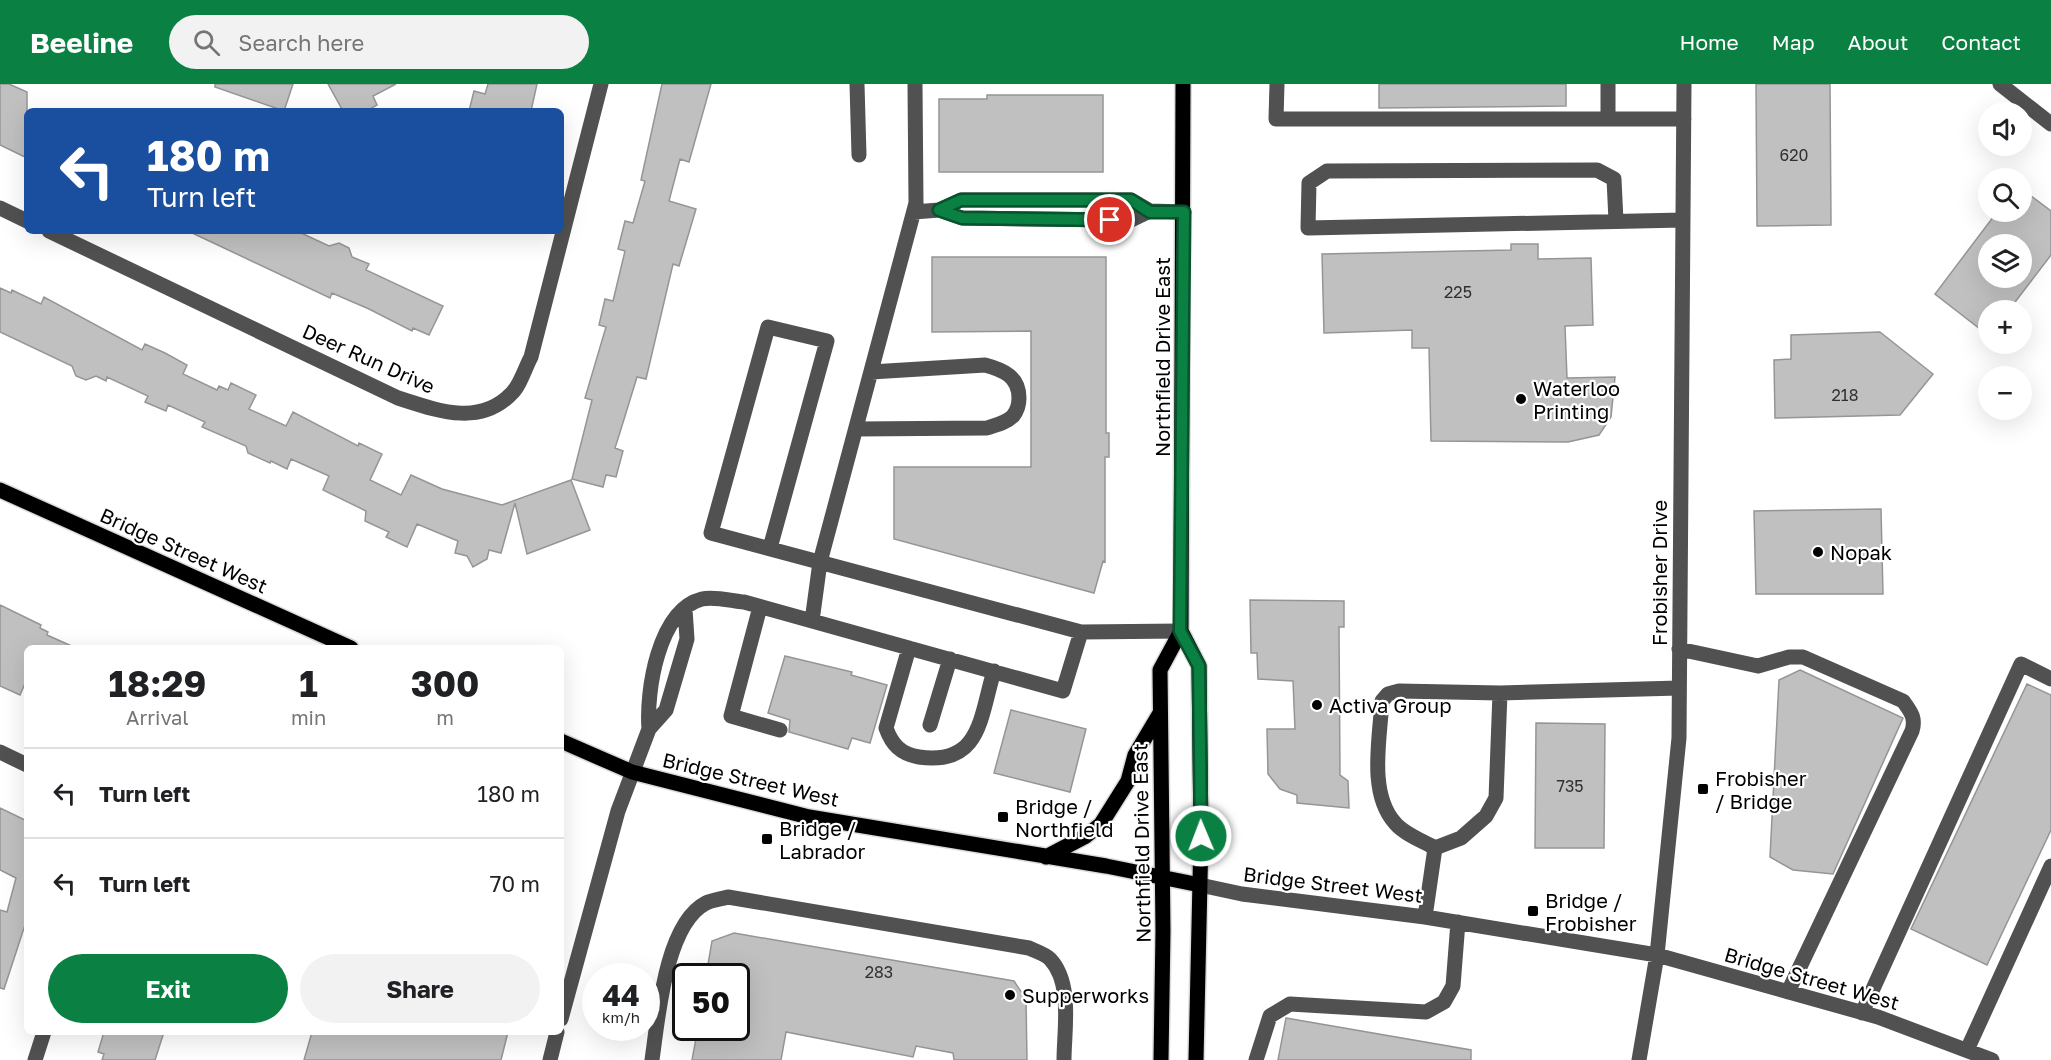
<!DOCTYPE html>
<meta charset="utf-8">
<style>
:root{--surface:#fff;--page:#f2f2f2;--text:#202124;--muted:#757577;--line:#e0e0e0;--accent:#0b8043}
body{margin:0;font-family:"Golos Text",sans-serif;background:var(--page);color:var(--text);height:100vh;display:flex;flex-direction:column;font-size:22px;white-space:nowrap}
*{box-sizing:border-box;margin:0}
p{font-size:20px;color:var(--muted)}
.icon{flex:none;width:33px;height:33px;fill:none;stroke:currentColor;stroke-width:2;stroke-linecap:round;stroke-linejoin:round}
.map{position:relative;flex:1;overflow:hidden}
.drawer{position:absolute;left:24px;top:561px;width:540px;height:390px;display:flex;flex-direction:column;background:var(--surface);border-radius:9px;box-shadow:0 6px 24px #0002}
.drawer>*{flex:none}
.banner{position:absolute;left:24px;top:24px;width:540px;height:126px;border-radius:9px;box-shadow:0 6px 24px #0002;background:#1a4fa0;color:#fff;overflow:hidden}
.controls{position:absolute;left:1978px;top:18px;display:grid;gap:12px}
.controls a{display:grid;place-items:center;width:54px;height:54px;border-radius:50%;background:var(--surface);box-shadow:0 6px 24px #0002;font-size:30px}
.speed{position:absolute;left:582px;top:879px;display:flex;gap:12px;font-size:30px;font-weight:700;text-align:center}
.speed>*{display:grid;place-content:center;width:78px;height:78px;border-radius:50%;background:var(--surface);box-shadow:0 6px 24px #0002;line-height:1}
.speed small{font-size:15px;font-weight:400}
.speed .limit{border:3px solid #111;border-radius:9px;background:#fff;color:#111}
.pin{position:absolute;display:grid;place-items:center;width:51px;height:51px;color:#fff;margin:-26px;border:3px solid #fff;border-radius:50%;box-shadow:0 2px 6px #0007}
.me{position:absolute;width:66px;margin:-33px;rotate:359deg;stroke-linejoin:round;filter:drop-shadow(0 0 4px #0008)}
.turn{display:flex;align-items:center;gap:21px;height:126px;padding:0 24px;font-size:27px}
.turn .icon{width:78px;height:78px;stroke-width:2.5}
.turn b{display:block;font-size:42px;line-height:51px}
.eta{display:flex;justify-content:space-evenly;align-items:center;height:102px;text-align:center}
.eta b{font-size:36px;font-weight:700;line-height:42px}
.cta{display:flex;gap:12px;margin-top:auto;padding:12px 24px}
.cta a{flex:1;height:69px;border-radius:36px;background:var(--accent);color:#fff;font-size:24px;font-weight:700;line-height:69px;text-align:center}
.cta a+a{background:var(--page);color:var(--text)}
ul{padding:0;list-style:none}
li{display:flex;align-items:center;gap:18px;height:90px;padding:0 24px;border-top:2px solid var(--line)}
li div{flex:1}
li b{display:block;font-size:22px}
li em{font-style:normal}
header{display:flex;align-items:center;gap:36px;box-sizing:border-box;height:84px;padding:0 30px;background:var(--accent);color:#fff}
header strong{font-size:28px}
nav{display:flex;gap:33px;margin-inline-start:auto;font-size:21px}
.search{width:420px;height:54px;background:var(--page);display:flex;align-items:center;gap:15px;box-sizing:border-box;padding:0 21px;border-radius:33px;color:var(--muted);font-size:22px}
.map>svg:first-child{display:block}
.building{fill:#c0c0c0;stroke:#959595;stroke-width:1.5;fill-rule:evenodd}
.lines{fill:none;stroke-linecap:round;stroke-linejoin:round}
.major-casing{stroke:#dbdbdb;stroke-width:18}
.minor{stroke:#515151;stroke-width:15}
.major{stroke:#000;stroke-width:15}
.route-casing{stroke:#07532c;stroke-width:15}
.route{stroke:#0b8043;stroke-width:10}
.poi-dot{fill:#000;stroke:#fff;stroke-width:2}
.labels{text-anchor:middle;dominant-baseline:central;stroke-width:4.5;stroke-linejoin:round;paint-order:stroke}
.number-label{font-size:16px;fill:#303030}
.street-label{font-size:20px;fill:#000;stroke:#fff}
.poi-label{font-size:20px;fill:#000;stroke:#fff;text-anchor:start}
</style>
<header>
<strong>Beeline</strong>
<div class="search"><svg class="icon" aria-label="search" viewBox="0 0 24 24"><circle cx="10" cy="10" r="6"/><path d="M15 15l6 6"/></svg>Search here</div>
<nav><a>Home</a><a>Map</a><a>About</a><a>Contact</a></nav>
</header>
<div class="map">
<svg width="2051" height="976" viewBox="0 0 2051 976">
<rect width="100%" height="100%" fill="#fff"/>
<path class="building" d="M 0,0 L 9,0 L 27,8 L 27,74 L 0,61 Z
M 215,0 L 293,0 L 284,27 L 215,3 Z
M 328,0 L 396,0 L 373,12 L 377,21 L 367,27 L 343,27 Z
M 488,0 L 537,0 L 531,27 L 469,27 L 474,7 L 485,10 Z
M 662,0 L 711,0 L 689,78 L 680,75 L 669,117 L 696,125 L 679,182 L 673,180 L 646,295 L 637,293 L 621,345 L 615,364 L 623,367 L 616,393 L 606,391 L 603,403 L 572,395 L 592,316 L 585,314 L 606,243 L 599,241 L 605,215 L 613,217 L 625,167 L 618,165 L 625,137 L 633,139 L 645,97 L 641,96 Z
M 1379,0 L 1566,0 L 1566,22 L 1379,24 Z
M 1756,0 L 1830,0 L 1831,141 L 1757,142 Z
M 987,11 L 1103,11 L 1103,88 L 939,88 L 939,15 L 987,15 Z
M 2022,105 L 2051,127 L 2051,171 L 2009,226 L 1989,226 L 1989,252 L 1935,210 L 1997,128 L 2022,128 ZM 1989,160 L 2022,160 L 2022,194 L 1989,194 Z
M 188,147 L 297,147 L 329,162 L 339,159 L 349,164 L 352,173 L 369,180 L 366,186 L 443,222 L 429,251 L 413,244 L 412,247 L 369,225 L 332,209 L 330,214 Z
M 1511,160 L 1538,160 L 1538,175 L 1591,174 L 1593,241 L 1565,242 L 1567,294 L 1615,293 L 1611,333 L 1599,351 L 1568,358 L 1431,357 L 1429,264 L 1412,264 L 1412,246 L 1324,249 L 1322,170 L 1511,166 Z
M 932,173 L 1106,173 L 1106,349 L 1109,349 L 1109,373 L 1105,373 L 1105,478 L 1103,477 L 1094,509 L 894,455 L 894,383 L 1031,383 L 1031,247 L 932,248 Z
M 0,204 L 11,209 L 12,206 L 41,220 L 44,213 L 142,266 L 145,260 L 165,269 L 187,281 L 183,290 L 217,306 L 219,302 L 228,306 L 231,299 L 256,311 L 249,325 L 286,342 L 293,328 L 358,362 L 359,359 L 382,370 L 370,396 L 401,411 L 411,391 L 442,405 L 502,421 L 571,396 L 590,446 L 527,470 L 515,419 L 501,469 L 489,466 L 487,475 L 473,483 L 467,472 L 455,469 L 458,457 L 417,440 L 407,463 L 386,453 L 389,448 L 365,437 L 366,427 L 323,406 L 329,392 L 291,375 L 287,385 L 271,377 L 270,379 L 248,369 L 246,362 L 202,343 L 205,338 L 168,321 L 166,327 L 145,318 L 148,312 L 107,293 L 106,297 L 96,292 L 86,296 L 76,292 L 72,282 L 0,248 Z
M 1880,248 L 1933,290 L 1900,331 L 1775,334 L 1774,276 L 1791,275 L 1791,251 Z
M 1881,425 L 1883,510 L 1756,510 L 1754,427 Z
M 1250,516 L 1344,517 L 1344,543 L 1339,543 L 1340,691 L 1348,697 L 1349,724 L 1297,719 L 1297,711 L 1280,705 L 1268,690 L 1267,645 L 1295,645 L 1293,597 L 1258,595 L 1257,569 L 1251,569 Z
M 0,521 L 41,541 L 40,544 L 48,548 L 47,551 L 76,564 L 27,564 L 27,595 L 20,611 L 0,602 Z
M 785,572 L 852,588 L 851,591 L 887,601 L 870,659 L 852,654 L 848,665 L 789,648 L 790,636 L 768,629 Z
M 1800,586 L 1903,634 L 1833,790 L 1793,786 L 1770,773 L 1779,596 Z
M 2027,600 L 2051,611 L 2051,746 L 1987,881 L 1911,845 Z
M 1011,626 L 1086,645 L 1070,708 L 994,689 Z
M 1536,639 L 1605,640 L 1604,764 L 1535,764 Z
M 0,724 L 27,737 L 27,835 L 4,905 L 0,904 L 0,826 L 7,828 L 16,794 L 0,786 Z
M 734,849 L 1014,897 L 1026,915 L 1027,976 L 954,976 L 953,969 L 916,962 L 913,973 L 786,948 L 781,976 L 692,976 L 698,944 L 736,944 L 736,892 L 706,892 L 712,857 Z
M 1286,934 L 1471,966 L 1471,976 L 1278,976 Z
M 104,948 L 164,948 L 155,976 L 102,976 L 104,970 L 98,968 Z
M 312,948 L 508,948 L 501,976 L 304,976 Z"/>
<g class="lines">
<defs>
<path id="major" d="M 0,406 L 351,564
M 1181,547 L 1199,582 L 1201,752 L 1196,976
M 561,657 L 632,688 L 809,733 L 1106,782 L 1200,801
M 1046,773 L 1086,752 L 1101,740 L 1128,697 L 1135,671 L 1160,629
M 1161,976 L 1163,847 L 1160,586 L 1181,547 L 1183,0"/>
</defs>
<use href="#major" class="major-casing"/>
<path class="minor" d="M 857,0 L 859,71
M 1277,0 L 1276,35 L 1684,35
M 1608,0 L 1608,35
M 2000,0 L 2051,40
M 0,124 L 27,137
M 939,126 L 962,134 L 1131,136 L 1150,127 L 1184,128
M 914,128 L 939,126 L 961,116 L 1131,116 L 1150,127
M 1616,137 L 1614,95 L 1597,86 L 1327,87 L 1309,99 L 1308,144 L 1683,136
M 49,147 L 398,314 C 436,326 479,343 511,310 C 520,302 525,284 531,273 L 601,0
M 856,345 L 987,344 C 996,341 1006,339 1013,332 C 1017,327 1019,320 1019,314 C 1019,293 1004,286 985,281 L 871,288
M 770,464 L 827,257 L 768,243 L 711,449 L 1081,548 L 1181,547
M 760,523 L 731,632 L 780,646
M 812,537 L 820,478 L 916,119 L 915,0
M 909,564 L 886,644 C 892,661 901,670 919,673 C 981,682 980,633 994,587
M 1679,565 L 1758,582 L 1789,573 L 1803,573 L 1903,617 C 1911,628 1916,634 1912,647 L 1788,908
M 1500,609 L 1679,604
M 930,641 L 950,575
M 649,645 C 646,608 658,526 702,515 C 714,512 732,517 744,518 L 1063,607 L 1081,548
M 0,668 L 27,681
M 1200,801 L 1242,810 L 1425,833 L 1657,871 L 1878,933 L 1992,976
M 1425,833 L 1435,764 C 1423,757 1404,750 1395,739 C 1368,709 1380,654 1382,617 L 1388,610 L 1399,607 L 1500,609 L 1496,714 L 1486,732 L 1461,754 L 1435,764
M 1862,929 L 2021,580 L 2051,595
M 561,935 L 618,727 L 649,645 L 666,626 L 687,555 L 685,525
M 1967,966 L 2051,782
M 35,976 L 44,948
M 550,976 L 557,948
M 652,976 C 658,935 665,840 706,819 C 712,816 721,815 728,813 L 1029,864 C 1035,867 1045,870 1050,875 C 1073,899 1064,946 1064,976
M 1256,976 L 1270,932 L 1290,920 L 1426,928 L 1444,918 L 1453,902 L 1458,838
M 1639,976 L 1657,871 L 1679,654 L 1684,0"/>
<use href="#major" class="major"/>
</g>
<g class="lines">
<defs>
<path id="route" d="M 1110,136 L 962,134 L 939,126 L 961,116 L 1131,116 L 1150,128 L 1184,128 L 1180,547 L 1199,582 L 1201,752"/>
</defs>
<use href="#route" class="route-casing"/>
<use href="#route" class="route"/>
</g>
<g class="poi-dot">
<circle cx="1521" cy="315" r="6"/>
<circle cx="1818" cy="468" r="6"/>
<circle cx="1317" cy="621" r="6"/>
<rect x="1697" y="699" width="12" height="12" rx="3"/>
<rect x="997" y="727" width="12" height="12" rx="3"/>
<rect x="761" y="749" width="12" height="12" rx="3"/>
<rect x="1527" y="821" width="12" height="12" rx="3"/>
<circle cx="1010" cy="911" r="6"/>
</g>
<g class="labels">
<g class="number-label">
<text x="1794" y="71">620</text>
<text x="1458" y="208">225</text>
<text x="1845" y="311">218</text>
<text x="1570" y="702">735</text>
<text x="879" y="888">283</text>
</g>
<g class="street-label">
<text transform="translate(1162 273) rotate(-90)">Northfield Drive East</text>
<text transform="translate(369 274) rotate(24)">Deer Run Drive</text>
<text transform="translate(184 466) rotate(24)">Bridge Street West</text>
<text transform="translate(1659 489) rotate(-90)">Frobisher Drive</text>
<text transform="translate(751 695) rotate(13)">Bridge Street West</text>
<text transform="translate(1141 759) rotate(-91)">Northfield Drive East</text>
<text transform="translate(1333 800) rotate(7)">Bridge Street West</text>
<text transform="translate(1812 894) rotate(16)">Bridge Street West</text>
</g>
<g class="poi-label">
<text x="1533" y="304">Waterloo<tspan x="1533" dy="23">Printing</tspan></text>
<text x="1830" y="468">Nopak</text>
<text x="1329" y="621">Activa Group</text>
<text x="1715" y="694">Frobisher<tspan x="1715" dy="23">/ Bridge</tspan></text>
<text x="1015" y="722">Bridge /<tspan x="1015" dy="23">Northfield</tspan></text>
<text x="779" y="744">Bridge /<tspan x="779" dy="23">Labrador</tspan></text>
<text x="1545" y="816">Bridge /<tspan x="1545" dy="23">Frobisher</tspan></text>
<text x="1022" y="911">Supperworks</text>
</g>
</g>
</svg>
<div class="controls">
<a><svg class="icon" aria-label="sound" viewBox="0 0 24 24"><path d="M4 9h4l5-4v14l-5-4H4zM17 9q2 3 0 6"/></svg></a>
<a><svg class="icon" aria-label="search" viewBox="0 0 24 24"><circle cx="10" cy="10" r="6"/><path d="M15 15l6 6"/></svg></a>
<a><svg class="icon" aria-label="layers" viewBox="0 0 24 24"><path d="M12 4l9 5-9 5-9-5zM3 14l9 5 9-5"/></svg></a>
<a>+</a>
<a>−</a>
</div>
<div class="speed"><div>44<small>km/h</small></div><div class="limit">50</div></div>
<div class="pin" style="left:1110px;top:136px;background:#d93025"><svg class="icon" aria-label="arrive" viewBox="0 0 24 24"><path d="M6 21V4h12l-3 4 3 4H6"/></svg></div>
<svg class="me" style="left:1201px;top:752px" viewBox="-20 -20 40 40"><circle r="17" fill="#0b8043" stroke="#fff" stroke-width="3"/><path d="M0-11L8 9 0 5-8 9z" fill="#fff"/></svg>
<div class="banner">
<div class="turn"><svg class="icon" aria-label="left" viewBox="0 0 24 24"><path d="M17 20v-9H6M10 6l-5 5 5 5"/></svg><div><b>180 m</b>Turn left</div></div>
</div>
<section class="drawer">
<div class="eta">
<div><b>18:29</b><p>Arrival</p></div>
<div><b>1</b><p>min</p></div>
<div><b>300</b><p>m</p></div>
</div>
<ul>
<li><svg class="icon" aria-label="left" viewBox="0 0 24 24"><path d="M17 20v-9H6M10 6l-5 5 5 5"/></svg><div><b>Turn left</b></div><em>180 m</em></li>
<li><svg class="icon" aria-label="left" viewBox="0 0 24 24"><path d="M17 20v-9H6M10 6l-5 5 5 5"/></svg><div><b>Turn left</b></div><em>70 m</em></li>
</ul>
<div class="cta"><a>Exit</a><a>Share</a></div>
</section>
</div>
